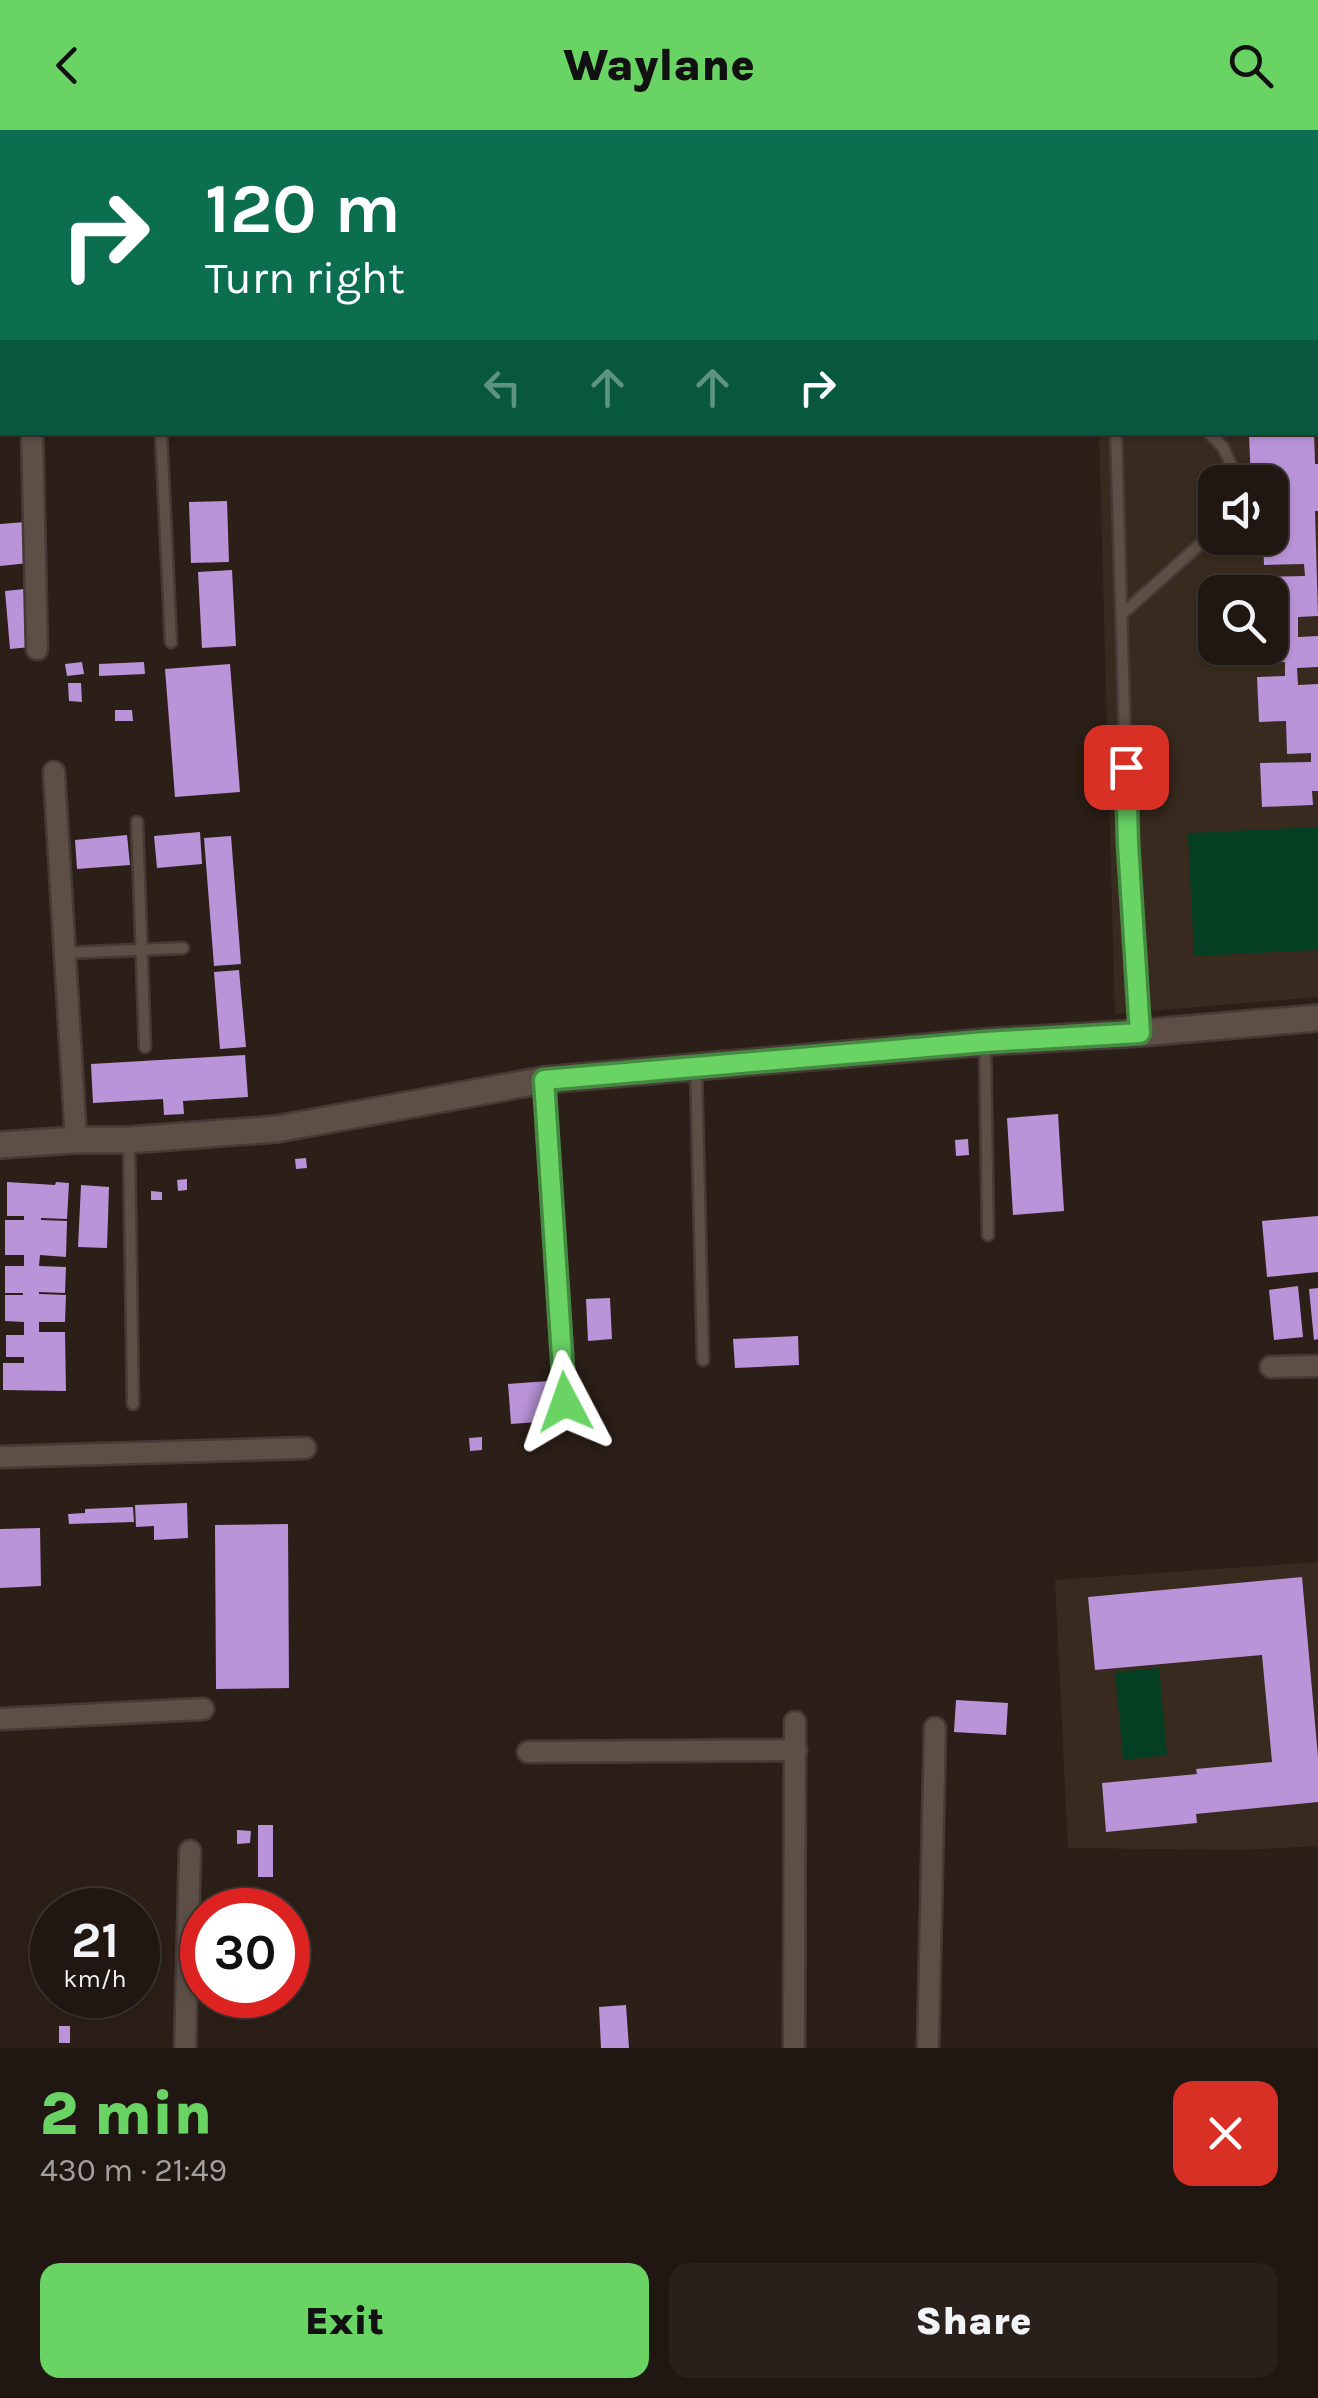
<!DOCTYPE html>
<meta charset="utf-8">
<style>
:root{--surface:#211712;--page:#29201b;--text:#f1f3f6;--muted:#a29f9f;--line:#3e3632;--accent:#69d464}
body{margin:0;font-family:Karla,sans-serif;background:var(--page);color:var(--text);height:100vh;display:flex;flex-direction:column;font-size:38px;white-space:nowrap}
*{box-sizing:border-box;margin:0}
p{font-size:32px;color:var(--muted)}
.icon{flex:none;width:55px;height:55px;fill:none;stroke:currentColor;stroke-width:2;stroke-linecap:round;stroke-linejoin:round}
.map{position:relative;height:1918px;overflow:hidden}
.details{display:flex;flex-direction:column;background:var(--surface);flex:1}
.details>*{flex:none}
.hud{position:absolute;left:0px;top:0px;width:1320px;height:305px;box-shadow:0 2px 8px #0004,0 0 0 2px var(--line);background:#0b6e4f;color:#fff;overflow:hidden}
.controls{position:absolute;left:1198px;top:335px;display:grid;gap:20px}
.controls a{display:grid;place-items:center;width:90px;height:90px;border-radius:20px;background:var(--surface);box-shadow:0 2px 8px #0004,0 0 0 2px var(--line);font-size:50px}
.speed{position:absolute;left:30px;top:1758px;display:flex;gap:20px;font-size:50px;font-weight:700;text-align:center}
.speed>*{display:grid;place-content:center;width:130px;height:130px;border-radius:50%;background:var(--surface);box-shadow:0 2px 8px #0004,0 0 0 2px var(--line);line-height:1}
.speed small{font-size:25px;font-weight:400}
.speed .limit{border:15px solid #d22;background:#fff;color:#111}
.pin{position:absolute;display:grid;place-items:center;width:85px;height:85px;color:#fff;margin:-42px;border-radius:20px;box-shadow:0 5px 15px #0006}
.me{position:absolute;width:110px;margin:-55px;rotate:356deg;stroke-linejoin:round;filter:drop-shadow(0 0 8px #0008)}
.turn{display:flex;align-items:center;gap:35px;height:210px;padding:0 40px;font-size:45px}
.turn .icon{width:130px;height:130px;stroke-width:2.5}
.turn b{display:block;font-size:70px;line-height:85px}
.lanes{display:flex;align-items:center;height:95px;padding:0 40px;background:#0003;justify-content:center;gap:50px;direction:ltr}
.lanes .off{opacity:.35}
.round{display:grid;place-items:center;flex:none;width:105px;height:105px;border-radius:20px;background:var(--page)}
.headline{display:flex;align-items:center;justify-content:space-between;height:170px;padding:0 40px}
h1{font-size:60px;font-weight:800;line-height:75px;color:var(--accent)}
.primary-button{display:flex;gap:20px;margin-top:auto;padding:20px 40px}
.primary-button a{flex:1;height:115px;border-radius:20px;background:var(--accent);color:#111;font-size:40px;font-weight:800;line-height:115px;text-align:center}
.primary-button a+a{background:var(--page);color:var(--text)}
header{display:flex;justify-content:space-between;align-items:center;height:130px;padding:0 40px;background:var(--accent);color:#111;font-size:45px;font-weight:800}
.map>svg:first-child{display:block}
.education{fill:#382a1e;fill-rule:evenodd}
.green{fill:#053f23}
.building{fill:#ba94d8}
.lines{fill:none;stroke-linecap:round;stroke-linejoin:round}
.service-casing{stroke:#453a35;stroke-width:15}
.minor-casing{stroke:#453a35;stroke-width:25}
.tertiary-casing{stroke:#453a35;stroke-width:30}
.service{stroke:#5d4e46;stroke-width:10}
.minor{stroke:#5d4e46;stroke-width:20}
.tertiary{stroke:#5d4e46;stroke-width:25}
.route-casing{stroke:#448a41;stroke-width:25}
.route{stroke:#69d464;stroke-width:18}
</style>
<header><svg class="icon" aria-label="back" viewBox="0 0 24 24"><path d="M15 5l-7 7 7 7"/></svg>Waylane<svg class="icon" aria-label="search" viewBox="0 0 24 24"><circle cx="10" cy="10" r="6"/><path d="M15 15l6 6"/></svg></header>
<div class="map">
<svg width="1318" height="1918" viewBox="0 0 1318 1918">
<rect width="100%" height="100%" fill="#2c1f18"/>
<path class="education" d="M 438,0 L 750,0 L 751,2 L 438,2 Z
M 1091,0 L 1318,0 L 1318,867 L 1115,884 L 1099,303 L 1318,302 L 1318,2 L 1091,2 ZM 1215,352 L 1270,352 L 1270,408 L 1215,408 ZM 1215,462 L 1270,462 L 1270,518 L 1215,518 Z
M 1318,1432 L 1318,1716 L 1241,1720 L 1068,1718 L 1055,1450 Z"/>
<path class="green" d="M 1318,697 L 1318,820 L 1194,826 L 1188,703 Z
M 1159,1538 L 1167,1625 L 1123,1630 L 1115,1542 Z"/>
<path class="building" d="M 1265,302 L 1314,302 L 1315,334 L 1318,334 L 1318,381 L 1315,381 L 1318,486 L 1298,487 L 1298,507 L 1318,506 L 1318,537 L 1297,538 L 1298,555 L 1318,554 L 1318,661 L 1312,661 L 1313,675 L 1262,677 L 1260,633 L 1311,632 L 1311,623 L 1287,624 L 1286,591 L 1259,592 L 1257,547 L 1285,546 L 1285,532 L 1257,533 L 1256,518 L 1270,518 L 1270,508 L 1284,507 L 1284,492 L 1270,492 L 1270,462 L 1255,462 L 1254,447 L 1305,446 L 1304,434 L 1264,435 L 1263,412 L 1253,412 L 1253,408 L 1270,408 L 1270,352 L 1251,352 L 1249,305 L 1265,304 Z
M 227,371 L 229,432 L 191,433 L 189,372 Z
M 26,392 L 29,433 L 0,436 L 0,394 Z
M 232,440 L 236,516 L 202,518 L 198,442 Z
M 25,459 L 30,517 L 10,519 L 5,461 Z
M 82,532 L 84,544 L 67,546 L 65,534 Z
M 144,532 L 145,544 L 99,546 L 99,534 Z
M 230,534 L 240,662 L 175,667 L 165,539 Z
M 68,553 L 81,553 L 82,572 L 69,571 Z
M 115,580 L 132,580 L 133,591 L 115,591 Z
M 200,702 L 202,734 L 157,738 L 154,706 Z
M 127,705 L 130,735 L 77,739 L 75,710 Z
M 231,706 L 241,834 L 214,836 L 204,708 Z
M 239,840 L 246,917 L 220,919 L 214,842 Z
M 245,925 L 248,967 L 183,971 L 184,984 L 164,985 L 163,969 L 93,973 L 91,934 Z
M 1058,984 L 1064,1081 L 1013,1085 L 1007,988 Z
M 968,1009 L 969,1025 L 956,1026 L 955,1010 Z
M 306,1028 L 307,1038 L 296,1039 L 295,1029 Z
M 187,1049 L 187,1060 L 178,1061 L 177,1050 Z
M 7,1052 L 55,1055 L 56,1052 L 69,1053 L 67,1089 L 41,1088 L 41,1090 L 67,1091 L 66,1127 L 40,1125 L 39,1136 L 66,1137 L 65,1163 L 39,1162 L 39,1164 L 66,1165 L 65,1192 L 39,1192 L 39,1202 L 65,1202 L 66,1261 L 3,1260 L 3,1233 L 24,1233 L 24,1227 L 6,1227 L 6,1205 L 24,1205 L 24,1192 L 5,1191 L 5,1165 L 23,1165 L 23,1163 L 5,1163 L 5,1136 L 24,1136 L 24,1125 L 5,1125 L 5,1090 L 24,1090 L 24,1086 L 7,1086 Z
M 81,1055 L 109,1057 L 107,1118 L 78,1117 Z
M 151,1061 L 162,1062 L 162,1070 L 151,1070 Z
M 1318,1086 L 1318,1142 L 1267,1147 L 1262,1091 Z
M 1298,1156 L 1303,1207 L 1274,1210 L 1269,1160 Z
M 1318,1158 L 1318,1209 L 1314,1210 L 1309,1159 Z
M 610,1168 L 612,1209 L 588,1211 L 586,1169 Z
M 798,1206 L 799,1235 L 735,1238 L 733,1209 Z
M 548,1251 L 550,1291 L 511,1294 L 508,1254 Z
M 482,1307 L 482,1320 L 470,1321 L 469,1308 Z
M 187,1373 L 188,1408 L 154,1410 L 154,1396 L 136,1397 L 135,1375 Z
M 133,1377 L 134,1392 L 69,1394 L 68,1384 L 85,1383 L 85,1379 Z
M 288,1394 L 289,1558 L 216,1559 L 215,1395 Z
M 40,1398 L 41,1456 L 0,1458 L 0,1399 Z
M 1302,1447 L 1318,1627 L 1318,1672 L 1196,1684 L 1197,1693 L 1106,1702 L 1102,1653 L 1197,1644 L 1196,1639 L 1272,1632 L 1262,1525 L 1095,1540 L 1088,1467 Z
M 956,1570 L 1008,1573 L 1006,1605 L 954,1602 Z
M 258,1695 L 273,1695 L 273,1747 L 258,1747 Z
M 237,1700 L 251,1701 L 250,1713 L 237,1714 Z
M 206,1768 L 270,1768 L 270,1780 L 206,1780 Z
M 84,1865 L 119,1865 L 118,1881 L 84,1881 Z
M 626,1875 L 629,1918 L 601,1918 L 599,1877 Z
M 59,1896 L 70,1896 L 70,1913 L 59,1913 Z"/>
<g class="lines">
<defs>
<path id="service" d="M 1105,0 L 1105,2
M 161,302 L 171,512
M 1116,302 L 1128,714 L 1140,901
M 1208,302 L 1223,317 L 1232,337
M 1122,484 L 1215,401
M 137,692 L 145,917
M 66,823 L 183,818
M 985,912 L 988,1105
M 696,937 L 703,1230
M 129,1010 L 133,1274"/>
<path id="minor" d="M 22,0 L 22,2
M 146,0 L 146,2
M 0,97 L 2,97
M 32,302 L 37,519
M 54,642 L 76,1010
M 544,950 L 565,1272
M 1271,1237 L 1318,1236
M 0,1327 L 305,1318
M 0,1589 L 203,1579
M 528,1622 L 796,1620
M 185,1918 L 190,1721
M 794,1918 L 795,1592
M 928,1918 L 935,1598"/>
<path id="tertiary" d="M 0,1015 L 76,1010 L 129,1010 L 277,999 L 544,950 L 985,912 L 1140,903 L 1318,888"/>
</defs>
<use href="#service" class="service-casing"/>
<use href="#minor" class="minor-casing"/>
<use href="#tertiary" class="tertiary-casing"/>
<use href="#service" class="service"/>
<use href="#minor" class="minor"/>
<use href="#tertiary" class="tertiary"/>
</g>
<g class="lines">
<defs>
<path id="route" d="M 565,1272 L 544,950 L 985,912 L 1140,903 L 1128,714 L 1126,637"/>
</defs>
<use href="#route" class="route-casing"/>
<use href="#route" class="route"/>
</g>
</svg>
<div class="controls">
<a><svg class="icon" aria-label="sound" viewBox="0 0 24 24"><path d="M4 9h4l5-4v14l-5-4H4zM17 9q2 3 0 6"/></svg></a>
<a><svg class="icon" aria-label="search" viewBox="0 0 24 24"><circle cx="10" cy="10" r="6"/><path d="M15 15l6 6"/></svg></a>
</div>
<div class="speed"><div>21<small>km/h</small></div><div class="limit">30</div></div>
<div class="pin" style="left:1126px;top:637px;background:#d93025"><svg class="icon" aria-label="arrive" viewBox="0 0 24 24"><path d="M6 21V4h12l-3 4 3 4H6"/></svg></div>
<svg class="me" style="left:565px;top:1272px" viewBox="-20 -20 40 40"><path d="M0-17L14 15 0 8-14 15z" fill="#69d464" stroke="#fff" stroke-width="4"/></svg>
<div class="hud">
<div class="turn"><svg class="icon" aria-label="right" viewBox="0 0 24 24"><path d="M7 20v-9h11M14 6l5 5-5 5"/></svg><div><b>120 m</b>Turn right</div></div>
<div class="lanes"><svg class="icon off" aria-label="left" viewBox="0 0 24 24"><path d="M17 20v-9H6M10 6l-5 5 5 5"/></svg><svg class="icon off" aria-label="ahead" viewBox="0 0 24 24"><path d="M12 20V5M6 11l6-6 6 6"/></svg><svg class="icon off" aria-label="ahead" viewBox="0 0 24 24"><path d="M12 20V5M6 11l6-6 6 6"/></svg><svg class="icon" aria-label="right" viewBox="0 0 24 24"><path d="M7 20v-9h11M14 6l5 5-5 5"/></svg></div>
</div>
</div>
<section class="details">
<div class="headline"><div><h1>2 min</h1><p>430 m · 21:49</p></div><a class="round" style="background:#d93025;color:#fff"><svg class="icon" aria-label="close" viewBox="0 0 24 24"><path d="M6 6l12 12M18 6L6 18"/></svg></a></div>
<div class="primary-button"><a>Exit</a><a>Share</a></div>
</section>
